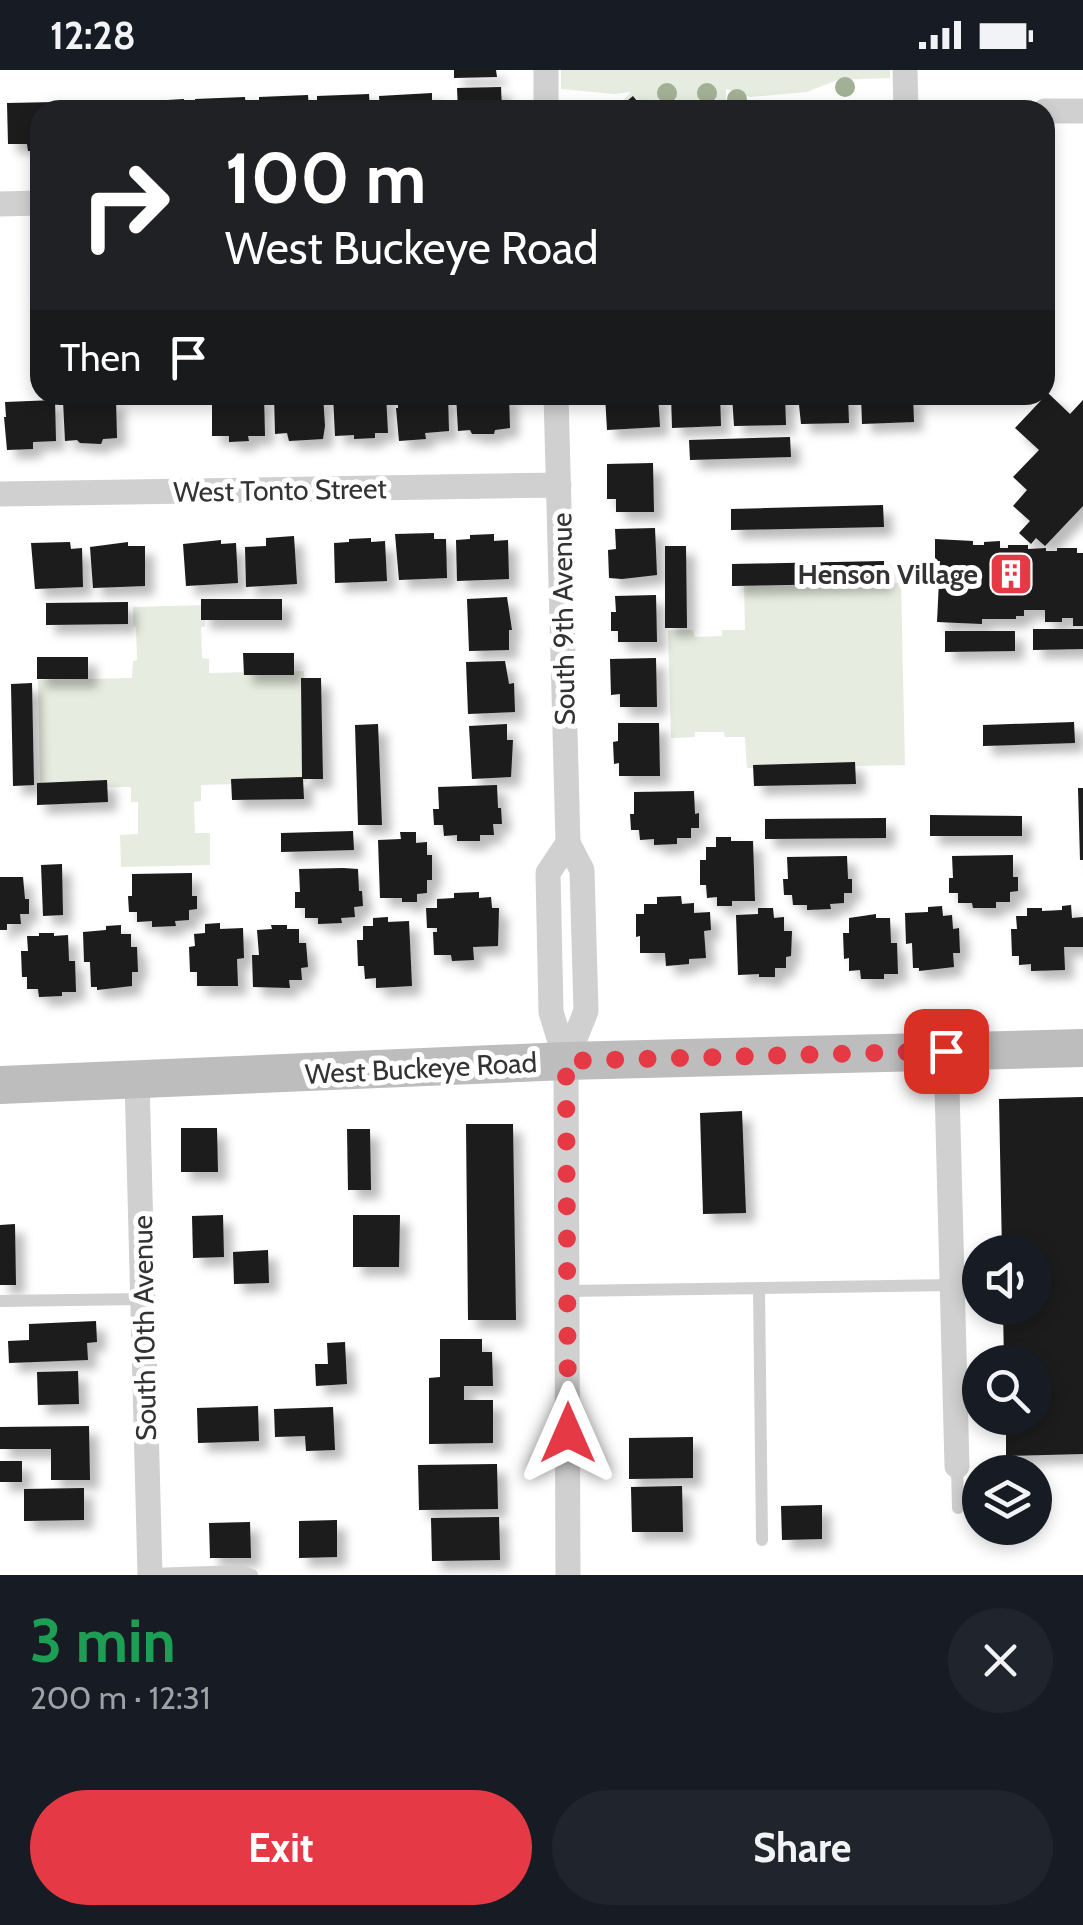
<!DOCTYPE html>
<meta charset="utf-8">
<style>
:root{--surface:#171b24;--page:#20242c;--text:#f1f3f6;--muted:#9ea1a6;--accent:#e63946}
body{margin:0;font-family:Cabin,sans-serif;background:var(--page);color:var(--text);height:100vh;display:flex;flex-direction:column;font-size:38px;white-space:nowrap}
*{box-sizing:border-box;margin:0}
p{font-size:32px;color:var(--muted)}
.icon{flex:none;width:55px;height:55px;fill:none;stroke:currentColor;stroke-width:2;stroke-linecap:round;stroke-linejoin:round}
.map{position:relative;height:1505px;overflow:hidden}
.drawer{display:flex;flex-direction:column;background:var(--surface);flex:1}
.drawer>*{flex:none}
.banner{position:absolute;left:30px;top:30px;width:1025px;height:305px;border-radius:30px;box-shadow:0 5px 15px #0003;background:#202124;color:#fff;overflow:hidden}
.tools{position:absolute;left:962px;top:1165px;display:grid;gap:20px}
.tools a{display:grid;place-items:center;width:90px;height:90px;border-radius:50%;background:var(--surface);box-shadow:0 5px 15px #0003;font-size:50px}
.pin{position:absolute;display:grid;place-items:center;width:85px;height:85px;color:#fff;margin:-42px;border-radius:20px;box-shadow:0 5px 15px #0006}
.me{position:absolute;width:110px;margin:-55px;rotate:0deg;stroke-linejoin:round;filter:drop-shadow(0 0 8px #0008)}
.turn{display:flex;align-items:center;gap:35px;height:210px;padding:0 30px;font-size:45px}
.turn .icon{width:130px;height:130px;stroke-width:2.5}
.turn b{display:block;font-size:70px;line-height:85px}
.then{display:flex;align-items:center;height:95px;padding:0 30px;background:#0003;gap:20px;font-size:38px}
.round{display:grid;place-items:center;flex:none;width:105px;height:105px;border-radius:52px;background:var(--page)}
.headline{display:flex;align-items:center;justify-content:space-between;height:170px;padding:0 30px}
h1{font-size:60px;font-weight:700;line-height:75px;color:#1e9e55}
.action{display:flex;gap:20px;margin-top:auto;padding:20px 30px}
.action a{flex:1;height:115px;border-radius:60px;background:var(--accent);color:#fff;font-size:40px;font-weight:700;line-height:115px;text-align:center}
.action a+a{background:var(--page);color:var(--text)}
.status{display:flex;justify-content:space-between;align-items:center;height:70px;padding:0 50px;background:var(--surface);direction:ltr}
.status svg{height:28px;fill:currentColor}
.map>svg:first-child{display:block}
.green{fill:#e6ecdf}
.building{fill:#1a1a1a;filter:url(#shadow)}
.lines{fill:none;stroke-linecap:round;stroke-linejoin:round}
.lane{stroke:#d0d0d0;stroke-width:12}
.street{stroke:#d0d0d0;stroke-width:25}
.secondary{stroke:#bdbdbd;stroke-width:38}
.tree{fill:#a2b095}
.route{stroke:#e63946;stroke-width:18;stroke-dasharray:0 32.4}
.labels{text-anchor:middle;dominant-baseline:central;stroke-width:10;stroke-linejoin:round;paint-order:stroke}
.street-label{font-size:28px;fill:#333;stroke:#fff}
.poi-label{font-size:28px;font-weight:bold;fill:#333;stroke:#fff;text-anchor:end}
</style>
<div class="status"><b>12:28</b><svg viewBox="0 0 49 12"><path d="M0 12V9h3v3zM5 12V6h3v6zM10 12V3h3v9zM15 12V0h3v12zM26 1h20v11H26zM47 4h2v5h-2z"/></svg></div>
<div class="map">
<svg width="1083" height="1505" viewBox="0 0 1083 1505">
<defs>
<filter id="shadow"><feDropShadow dx="9" dy="9" stdDeviation="5" flood-color="#0004"/></filter>
</defs>
<rect width="100%" height="100%" fill="#fff"/>
<path class="green" d="M 561,0 L 890,0 L 890,8 L 837,10 L 807,22 L 750,27 L 726,19 L 726,40 L 614,40 L 631,22 L 614,24 L 561,19 Z
M 901,513 L 905,695 L 747,698 L 745,667 L 725,667 L 724,662 L 695,662 L 695,667 L 671,668 L 668,560 L 693,560 L 695,567 L 722,566 L 722,560 L 745,560 L 744,516 Z
M 205,535 L 205,556 L 201,557 L 202,588 L 209,589 L 209,603 L 304,601 L 307,712 L 201,715 L 201,731 L 194,732 L 195,763 L 210,763 L 210,795 L 121,797 L 120,765 L 138,764 L 138,732 L 131,732 L 131,717 L 40,718 L 38,610 L 132,608 L 133,591 L 137,590 L 136,557 L 133,556 L 133,537 Z"/>
<path class="building" d="M 454,0 L 496,0 L 497,7 L 454,8 Z
M 501,17 L 502,40 L 458,40 L 457,18 Z
M 432,23 L 432,40 L 380,40 L 379,26 Z
M 369,24 L 370,40 L 317,40 L 317,26 Z
M 308,25 L 309,40 L 259,40 L 259,27 Z
M 633,26 L 644,40 L 624,40 L 621,36 Z
M 245,27 L 246,40 L 196,40 L 195,29 Z
M 184,29 L 184,40 L 135,40 L 134,32 Z
M 125,31 L 126,40 L 70,40 L 70,32 Z
M 56,32 L 56,40 L 40,40 L 40,81 L 28,81 L 27,74 L 8,74 L 7,33 Z
M 30,185 L 40,185 L 40,225 L 31,225 Z
M 1048,323 L 1070,344 L 1083,330 L 1083,436 L 1045,476 L 1036,468 L 1031,474 L 1019,463 L 1030,451 L 1013,436 L 1027,420 L 1013,407 L 1039,380 L 1015,358 Z
M 264,325 L 265,366 L 248,366 L 249,371 L 229,372 L 229,366 L 212,366 L 212,327 Z
M 274,325 L 323,325 L 325,356 L 323,369 L 289,371 L 287,363 L 275,364 Z
M 333,325 L 386,325 L 388,363 L 375,363 L 375,368 L 354,369 L 354,365 L 335,366 Z
M 398,325 L 448,325 L 449,361 L 425,363 L 426,369 L 399,371 L 396,338 L 398,338 Z
M 456,325 L 509,325 L 510,358 L 495,360 L 494,364 L 472,364 L 470,360 L 458,361 Z
M 605,325 L 658,325 L 660,357 L 607,360 Z
M 671,325 L 720,325 L 721,356 L 672,358 Z
M 732,325 L 785,325 L 786,355 L 734,356 Z
M 798,325 L 848,325 L 849,353 L 801,354 Z
M 861,325 L 913,325 L 914,352 L 862,354 Z
M 116,329 L 117,368 L 103,369 L 101,374 L 80,373 L 77,370 L 65,371 L 63,331 Z
M 55,330 L 56,371 L 33,372 L 33,379 L 7,380 L 4,347 L 6,347 L 5,332 Z
M 790,367 L 791,387 L 690,390 L 689,370 Z
M 653,393 L 654,442 L 616,442 L 616,429 L 607,429 L 607,394 Z
M 883,435 L 884,457 L 731,460 L 731,439 Z
M 655,458 L 657,505 L 622,509 L 609,508 L 608,480 L 616,479 L 615,459 Z
M 434,463 L 434,469 L 446,469 L 447,508 L 399,510 L 395,464 Z
M 494,464 L 494,471 L 508,470 L 509,509 L 457,511 L 456,470 L 470,469 L 470,465 Z
M 294,466 L 297,514 L 246,517 L 245,477 L 266,476 L 266,468 Z
M 371,468 L 371,472 L 385,471 L 387,511 L 335,513 L 334,473 L 349,472 L 349,469 Z
M 935,469 L 973,471 L 973,475 L 984,475 L 984,472 L 1000,471 L 1000,478 L 1008,478 L 1008,475 L 1028,475 L 1028,479 L 1046,478 L 1046,481 L 1057,481 L 1057,478 L 1077,478 L 1077,483 L 1083,483 L 1083,556 L 1073,556 L 1073,548 L 1062,548 L 1062,552 L 1045,552 L 1045,540 L 1024,540 L 1024,546 L 1016,546 L 1016,549 L 982,549 L 982,554 L 937,552 L 940,491 L 935,491 Z
M 221,470 L 221,474 L 236,473 L 238,513 L 186,516 L 183,474 Z
M 70,472 L 71,479 L 82,478 L 83,517 L 35,519 L 31,473 Z
M 128,472 L 128,476 L 145,476 L 145,516 L 93,518 L 90,477 Z
M 665,476 L 686,476 L 687,558 L 665,558 Z
M 884,491 L 884,513 L 732,516 L 732,494 Z
M 656,525 L 657,572 L 618,572 L 618,561 L 611,561 L 611,542 L 616,542 L 615,526 Z
M 507,527 L 512,560 L 509,560 L 509,580 L 469,581 L 467,529 Z
M 201,529 L 282,529 L 282,550 L 201,550 Z
M 128,532 L 128,554 L 46,555 L 46,533 Z
M 1033,559 L 1083,559 L 1083,579 L 1033,580 Z
M 945,561 L 1015,561 L 1015,581 L 945,582 Z
M 243,583 L 294,583 L 294,605 L 244,605 Z
M 37,587 L 88,587 L 88,609 L 37,609 Z
M 656,588 L 657,637 L 620,637 L 620,624 L 611,625 L 610,589 Z
M 505,591 L 509,614 L 514,613 L 515,642 L 468,644 L 466,592 Z
M 301,608 L 321,608 L 323,709 L 303,709 L 304,729 L 232,730 L 231,709 L 302,707 Z
M 32,613 L 34,715 L 13,716 L 11,614 Z
M 1074,652 L 1075,673 L 983,676 L 983,655 Z
M 618,653 L 659,653 L 660,706 L 619,706 L 619,693 L 614,694 L 613,672 L 618,671 Z
M 378,654 L 382,755 L 358,755 L 355,655 Z
M 507,654 L 507,670 L 513,670 L 511,707 L 472,709 L 469,656 Z
M 855,692 L 856,714 L 754,716 L 753,695 Z
M 107,710 L 108,732 L 37,735 L 37,713 Z
M 497,715 L 498,738 L 501,738 L 502,754 L 493,754 L 494,765 L 480,765 L 480,771 L 457,771 L 457,765 L 444,766 L 443,755 L 434,755 L 433,739 L 439,739 L 438,717 Z
M 1078,718 L 1083,718 L 1083,790 L 1080,790 Z
M 694,721 L 695,744 L 699,743 L 699,758 L 691,758 L 691,768 L 677,768 L 677,774 L 654,775 L 654,769 L 640,770 L 639,760 L 631,760 L 630,744 L 634,744 L 634,722 Z
M 930,745 L 1022,746 L 1022,766 L 930,766 Z
M 886,748 L 886,768 L 765,769 L 765,749 Z
M 353,761 L 354,780 L 281,782 L 281,763 Z
M 400,762 L 416,762 L 416,773 L 427,772 L 427,785 L 432,785 L 432,810 L 427,810 L 427,823 L 417,824 L 417,832 L 402,832 L 402,828 L 380,828 L 378,770 L 401,769 Z
M 716,767 L 731,767 L 731,771 L 753,771 L 755,831 L 732,831 L 732,836 L 717,836 L 717,827 L 707,828 L 706,815 L 700,815 L 700,790 L 706,790 L 706,777 L 716,777 Z
M 1013,785 L 1013,807 L 1018,807 L 1018,821 L 1010,822 L 1010,832 L 996,832 L 996,838 L 973,838 L 972,833 L 958,833 L 958,823 L 949,823 L 949,808 L 953,808 L 952,786 Z
M 847,786 L 848,809 L 852,809 L 852,823 L 844,823 L 844,833 L 830,834 L 831,839 L 807,840 L 807,835 L 793,835 L 792,825 L 784,825 L 783,809 L 788,809 L 787,787 Z
M 62,794 L 63,845 L 43,846 L 41,795 Z
M 343,798 L 358,799 L 359,821 L 362,821 L 363,836 L 354,837 L 355,847 L 341,848 L 342,853 L 318,854 L 318,848 L 305,848 L 305,838 L 295,838 L 295,822 L 300,822 L 299,799 Z
M 192,803 L 192,826 L 197,826 L 197,839 L 189,840 L 189,850 L 175,851 L 176,856 L 152,857 L 152,851 L 137,852 L 137,842 L 129,842 L 128,826 L 132,826 L 132,804 Z
M 0,807 L 23,807 L 25,829 L 29,829 L 29,844 L 20,844 L 21,854 L 7,854 L 7,860 L 0,860 Z
M 479,822 L 479,828 L 491,827 L 492,838 L 499,838 L 498,876 L 473,877 L 474,890 L 452,891 L 451,885 L 434,885 L 433,862 L 437,862 L 437,858 L 427,858 L 426,838 L 437,838 L 437,829 L 454,828 L 454,823 Z
M 681,826 L 682,834 L 694,833 L 694,843 L 710,842 L 711,860 L 704,861 L 706,888 L 689,889 L 689,894 L 666,896 L 665,883 L 640,883 L 640,866 L 636,867 L 636,844 L 644,844 L 644,834 L 657,834 L 657,827 Z
M 1071,835 L 1072,848 L 1083,847 L 1083,877 L 1064,877 L 1065,900 L 1031,901 L 1031,894 L 1019,895 L 1019,886 L 1012,886 L 1011,859 L 1017,859 L 1016,846 L 1027,846 L 1027,838 L 1042,838 L 1042,841 L 1062,840 L 1062,836 Z
M 942,836 L 943,846 L 952,845 L 953,859 L 959,858 L 960,883 L 953,883 L 954,897 L 919,901 L 919,898 L 913,898 L 912,873 L 906,874 L 905,843 L 928,842 L 928,837 Z
M 758,838 L 773,838 L 774,848 L 784,847 L 784,861 L 792,861 L 791,886 L 786,887 L 786,898 L 775,898 L 775,907 L 759,907 L 759,904 L 738,905 L 736,845 L 758,844 Z
M 876,844 L 876,848 L 890,848 L 891,873 L 897,873 L 898,904 L 884,904 L 884,909 L 861,909 L 860,900 L 849,901 L 849,888 L 844,889 L 843,863 L 849,863 L 849,848 Z
M 388,847 L 388,852 L 409,851 L 412,916 L 376,918 L 376,908 L 365,909 L 364,896 L 358,896 L 357,870 L 363,870 L 363,856 L 373,856 L 373,848 Z
M 220,853 L 220,859 L 243,858 L 244,888 L 237,889 L 238,916 L 197,916 L 197,902 L 190,902 L 189,877 L 195,876 L 194,864 L 205,863 L 205,854 Z
M 121,855 L 121,864 L 131,864 L 131,877 L 137,877 L 138,902 L 132,902 L 132,916 L 97,920 L 97,917 L 91,917 L 90,892 L 84,892 L 83,862 L 106,860 L 106,856 Z
M 271,855 L 287,855 L 287,859 L 299,859 L 299,873 L 306,873 L 308,897 L 301,898 L 302,910 L 289,910 L 290,918 L 253,917 L 252,885 L 259,885 L 257,860 L 272,859 Z
M 39,863 L 54,863 L 54,866 L 68,865 L 69,891 L 75,891 L 76,922 L 62,922 L 62,926 L 39,927 L 38,919 L 27,919 L 27,907 L 22,907 L 21,881 L 28,881 L 27,866 L 39,866 Z
M 1083,1027 L 1083,1384 L 1006,1386 L 1006,1348 L 1035,1348 L 1035,1292 L 1004,1292 L 1003,1238 L 1035,1238 L 1035,1182 L 1002,1182 L 999,1029 Z
M 742,1041 L 746,1143 L 703,1144 L 700,1043 Z
M 466,1054 L 513,1054 L 516,1250 L 468,1250 Z
M 181,1058 L 217,1058 L 218,1102 L 181,1102 Z
M 347,1059 L 370,1059 L 371,1120 L 348,1120 Z
M 223,1145 L 224,1187 L 193,1188 L 192,1146 Z
M 353,1145 L 400,1145 L 399,1197 L 353,1197 Z
M 15,1154 L 16,1215 L 0,1215 L 0,1155 Z
M 268,1180 L 269,1213 L 234,1214 L 233,1182 Z
M 96,1251 L 97,1272 L 87,1273 L 88,1290 L 9,1293 L 8,1271 L 29,1270 L 29,1254 Z
M 440,1269 L 482,1269 L 482,1282 L 492,1282 L 493,1316 L 464,1316 L 464,1330 L 493,1330 L 493,1373 L 429,1374 L 429,1308 L 440,1307 Z
M 345,1272 L 347,1314 L 316,1316 L 315,1294 L 328,1294 L 327,1273 Z
M 78,1301 L 79,1334 L 38,1335 L 37,1302 Z
M 258,1336 L 259,1371 L 198,1373 L 197,1338 Z
M 333,1337 L 335,1380 L 306,1381 L 305,1366 L 275,1367 L 274,1339 Z
M 89,1356 L 90,1410 L 51,1410 L 51,1379 L 0,1379 L 0,1357 Z
M 693,1367 L 693,1408 L 629,1409 L 629,1368 Z
M 0,1391 L 22,1391 L 22,1412 L 0,1412 Z
M 497,1394 L 498,1439 L 419,1440 L 418,1395 Z
M 682,1416 L 683,1462 L 632,1462 L 631,1417 Z
M 84,1418 L 84,1450 L 24,1451 L 24,1419 Z
M 822,1435 L 822,1469 L 782,1470 L 781,1436 Z
M 499,1447 L 500,1490 L 432,1491 L 431,1448 Z
M 337,1450 L 337,1487 L 299,1488 L 299,1451 Z
M 250,1452 L 251,1488 L 210,1488 L 209,1453 Z"/>
<g class="lines">
<path class="lane" d="M 759,1218 L 762,1470
M 567,1221 L 953,1215
M 0,1231 L 143,1229
M 957,1396 L 958,1438
M 150,1504 L 242,1501 L 252,1505"/>
<path class="street" d="M 546,0 L 546,40
M 905,0 L 906,40
M 1045,41 L 1083,41
M 0,134 L 40,133
M 556,325 L 568,773 L 582,800 L 586,941 L 566,991
M 0,424 L 559,415
M 568,773 L 548,803 L 551,942 L 566,991 L 568,1505
M 946,981 L 957,1396
M 137,1011 L 150,1505"/>
<path class="secondary" d="M 0,1015 L 566,991 L 1083,978"/>
</g>
<g class="tree">
<circle cx="845" cy="17" r="10"/>
<circle cx="667" cy="23" r="10"/>
<circle cx="707" cy="23" r="10"/>
<circle cx="737" cy="29" r="10"/>
</g>
<g class="lines">
<path class="route" d="M 568,1363 L 566,991 L 946,981"/>
</g>
<defs>
<symbol id="building-square" viewBox="-11 -11 22 22"><rect x="-9" y="-9" width="18" height="18" rx="4" fill="#e63946" stroke="#fff"/><path d="M-4-6H4V6H1V3H-1V6H-4ZM-2.5-4.3h1.7v1.8h-1.7ZM.8-4.3h1.7v1.8H.8ZM-2.5-1h1.7V.8h-1.7ZM.8-1h1.7V.8H.8Z" fill="#fff"/></symbol>
</defs>
<g fill-rule="evenodd">
<use href="#building-square" x="986" y="479" width="50" height="50"/>
</g>
<g class="labels">
<g class="street-label">
<text transform="translate(280 420) rotate(-1)">West Tonto Street</text>
<text transform="translate(563 549) rotate(-91)">South 9th Avenue</text>
<text transform="translate(421 998) rotate(-3)">West Buckeye Road</text>
<text transform="translate(144 1258) rotate(-91)">South 10th Avenue</text>
</g>
<g class="poi-label">
<text x="978" y="504">Henson Village</text>
</g>
</g>
</svg>
<div class="tools">
<a><svg class="icon" aria-label="sound" viewBox="0 0 24 24"><path d="M4 9h4l5-4v14l-5-4H4zM17 9q2 3 0 6"/></svg></a>
<a><svg class="icon" aria-label="search" viewBox="0 0 24 24"><circle cx="10" cy="10" r="6"/><path d="M15 15l6 6"/></svg></a>
<a><svg class="icon" aria-label="layers" viewBox="0 0 24 24"><path d="M12 4l9 5-9 5-9-5zM3 14l9 5 9-5"/></svg></a>
</div>
<div class="pin" style="left:946px;top:981px;background:#d93025"><svg class="icon" aria-label="arrive" viewBox="0 0 24 24"><path d="M6 21V4h12l-3 4 3 4H6"/></svg></div>
<svg class="me" style="left:568px;top:1363px" viewBox="-20 -20 40 40"><path d="M0-17L14 15 0 8-14 15z" fill="#e63946" stroke="#fff" stroke-width="4"/></svg>
<div class="banner">
<div class="turn"><svg class="icon" aria-label="right" viewBox="0 0 24 24"><path d="M7 20v-9h11M14 6l5 5-5 5"/></svg><div><b>100 m</b>West Buckeye Road</div></div>
<div class="then">Then<svg class="icon" aria-label="arrive" viewBox="0 0 24 24"><path d="M6 21V4h12l-3 4 3 4H6"/></svg></div>
</div>
</div>
<section class="drawer">
<div class="headline"><div><h1>3 min</h1><p>200 m · 12:31</p></div><a class="round"><svg class="icon" aria-label="close" viewBox="0 0 24 24"><path d="M6 6l12 12M18 6L6 18"/></svg></a></div>
<div class="action"><a>Exit</a><a>Share</a></div>
</section>
